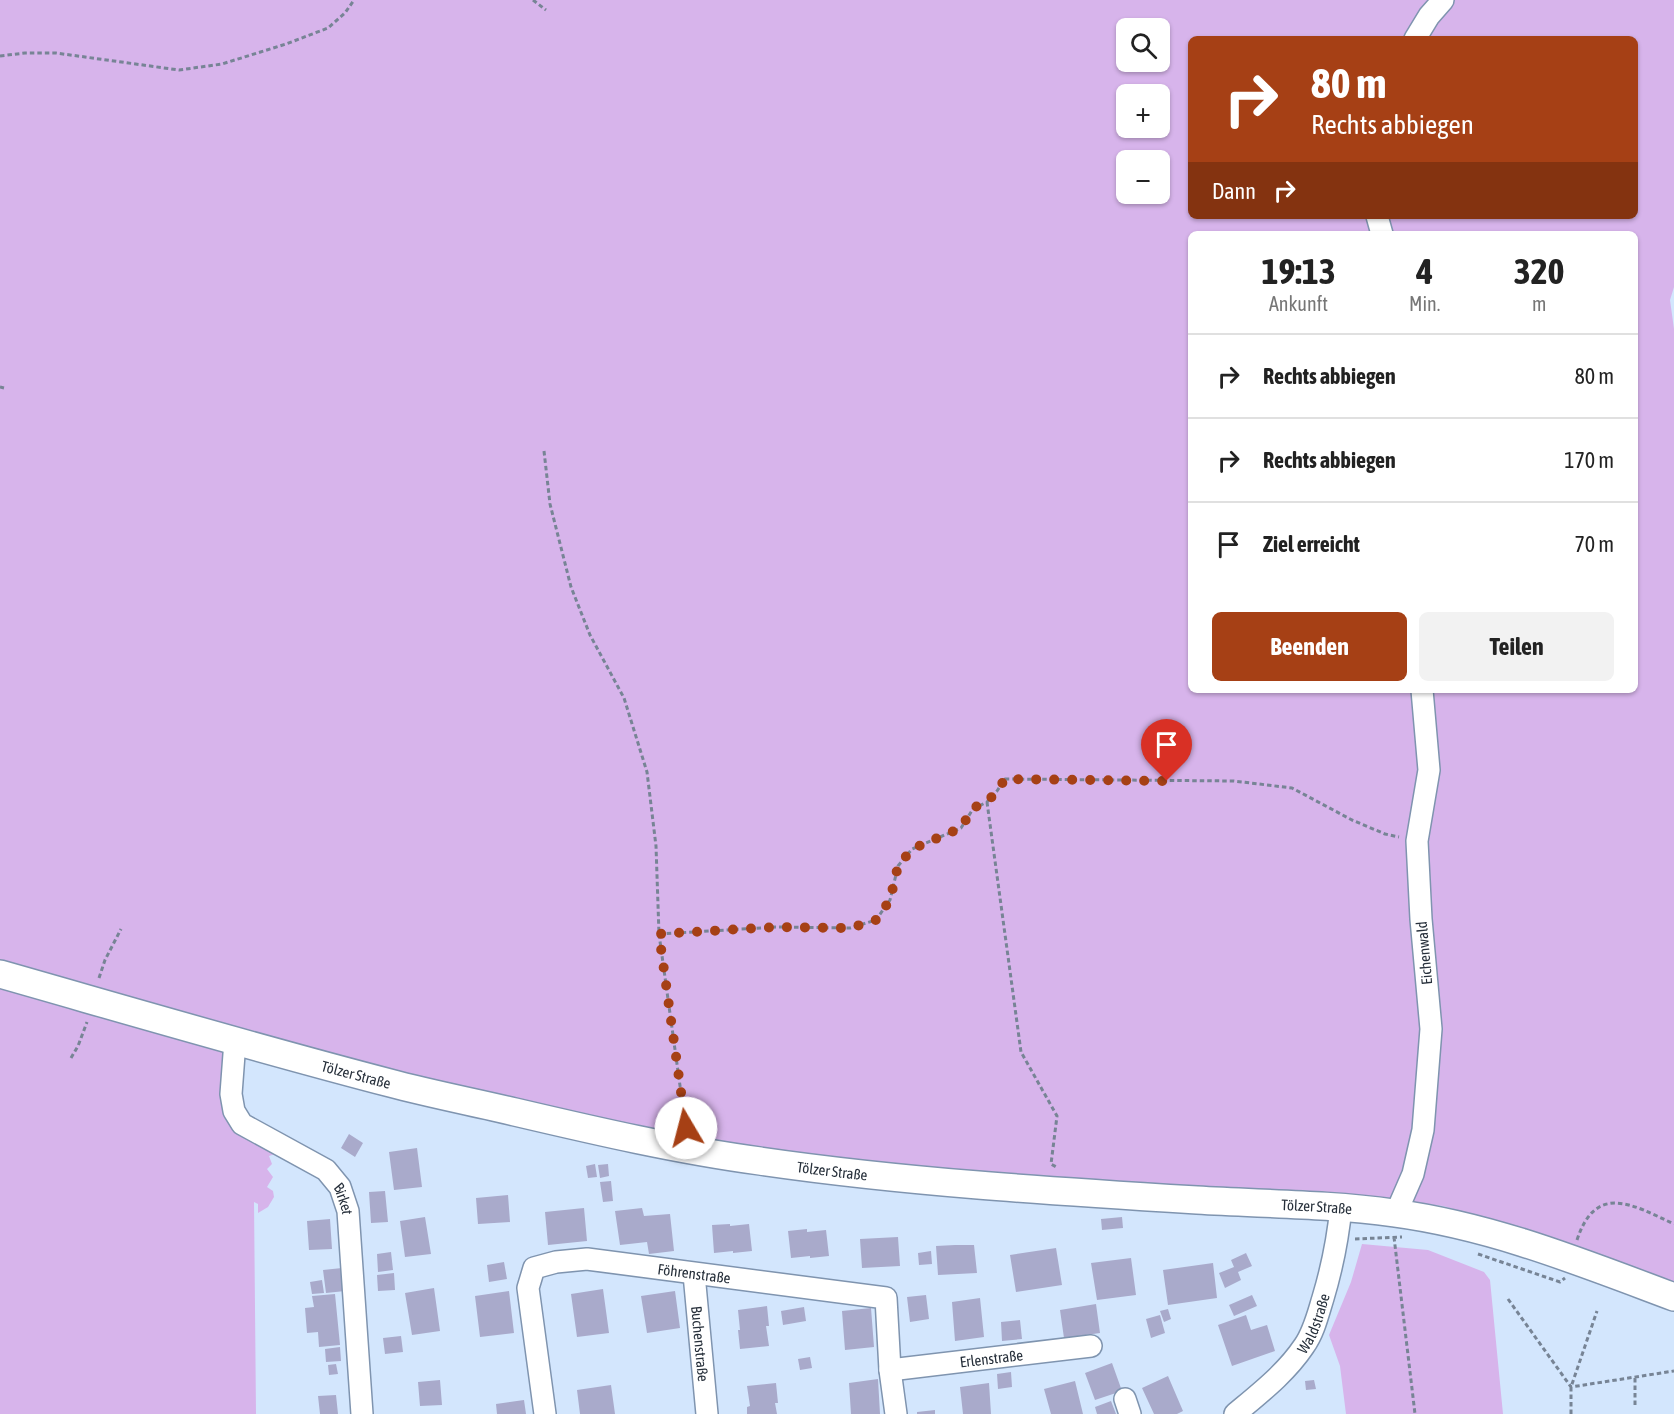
<!DOCTYPE html>
<html lang="de">
<meta charset="utf-8">
<style>
:root{--surface:#fff;--page:#f2f2f2;--text:#222;--muted:#767676;--line:#e0e0e0;--accent:#a64015}
body{margin:0;font-family:"Asap Condensed",sans-serif;background:var(--page);color:var(--text);height:100vh;display:flex;flex-direction:column;font-size:22px;white-space:nowrap}
*{box-sizing:border-box;margin:0}
p{font-size:20px;color:var(--muted)}
.icon{flex:none;width:33px;height:33px;fill:none;stroke:currentColor;stroke-width:2;stroke-linecap:round;stroke-linejoin:round}
.map{position:relative;flex:1;overflow:hidden}
.panel{position:absolute;left:1188px;top:231px;width:450px;height:462px;display:flex;flex-direction:column;background:var(--surface);border-radius:9px;box-shadow:0 2px 4px #0004}
.panel>*{flex:none}
.banner{position:absolute;left:1188px;top:36px;width:450px;height:183px;border-radius:9px;box-shadow:0 2px 4px #0004;background:#a64015;color:#fff;overflow:hidden}
.fabs{position:absolute;left:1116px;top:18px;display:grid;gap:12px}
.fabs a{display:grid;place-items:center;width:54px;height:54px;border-radius:9px;background:var(--surface);box-shadow:0 2px 4px #0004;font-size:30px}
.pin{position:absolute;display:grid;place-items:center;width:51px;height:51px;color:#fff;margin:-62px -26px;border-radius:50% 50% 50% 0;rotate:-45deg;box-shadow:0 0 6px #0007}
.pin .icon{rotate:45deg}
.me{position:absolute;width:66px;margin:-33px;rotate:352deg;stroke-linejoin:round;filter:drop-shadow(0 0 4px #0008)}
.turn{display:flex;align-items:center;gap:21px;height:126px;padding:0 24px;font-size:27px}
.turn .icon{width:78px;height:78px;stroke-width:2.5}
.turn b{display:block;font-size:42px;line-height:51px}
.then{display:flex;align-items:center;height:57px;padding:0 24px;background:#0003;gap:12px;font-size:22px}
.eta{display:flex;justify-content:space-evenly;align-items:center;height:102px;text-align:center}
.eta b{font-size:36px;font-weight:700;line-height:42px}
.button{display:flex;gap:12px;margin-top:auto;padding:12px 24px}
.button a{flex:1;height:69px;border-radius:9px;background:var(--accent);color:#fff;font-size:24px;font-weight:700;line-height:69px;text-align:center}
.button a+a{background:var(--page);color:var(--text)}
ul{padding:0;list-style:none}
li{display:flex;align-items:center;gap:18px;height:84px;padding:0 24px;border-top:2px solid var(--line)}
li div{flex:1}
li b{display:block;font-size:22px}
li em{font-style:normal}
.map>svg:first-child{display:block}
.green{fill:#d7b4eb;fill-rule:evenodd}
.building{fill:#a9aacb}
.lines{fill:none;stroke-linecap:round;stroke-linejoin:round}
.minor-casing{stroke:#7f94af;stroke-width:24}
.major-casing{stroke:#7f94af;stroke-width:30}
.path{stroke:#778495;stroke-width:3;stroke-dasharray:4.5 3;stroke-linecap:butt}
.minor{stroke:#fff;stroke-width:21}
.major{stroke:#fff;stroke-width:27}
.route{stroke:#a64015;stroke-width:10;stroke-dasharray:0 18}
.labels{text-anchor:middle;dominant-baseline:central;stroke-width:4.5;stroke-linejoin:round;paint-order:stroke}
.street-label{font-size:15px;fill:#27303b;stroke:#fff}
</style>
<div class="map">
<svg width="1674" height="1414" viewBox="0 0 1674 1414">
<rect width="100%" height="100%" fill="#d3e6fd"/>
<path class="green" d="M 0,0 L 1674,0 L 1674,287 L 1670,300 L 1674,329 L 1674,1285 L 1505,1224 L 1443,1206 L 1343,1194 L 995,1179 L 707,1143 L 222,1043 L 222,1071 L 225,1074 L 229,1093 L 275,1154 L 269,1156 L 272,1164 L 267,1169 L 273,1177 L 267,1187 L 273,1191 L 274,1197 L 268,1207 L 258,1213 L 258,1204 L 254,1202 L 256,1414 L 0,1414 ZM 1126,28 L 1160,28 L 1160,62 L 1126,62 ZM 1191,39 L 1635,39 L 1635,216 L 1191,216 ZM 1126,94 L 1160,94 L 1160,128 L 1126,128 ZM 1126,160 L 1160,160 L 1160,194 L 1126,194 ZM 1191,234 L 1635,234 L 1635,690 L 1191,690 Z
M 1362,1244 L 1428,1250 L 1484,1272 L 1490,1280 L 1503,1414 L 1346,1414 L 1340,1366 L 1329,1335 L 1351,1282 Z"/>
<path class="building" d="M 349,1134 L 363,1143 L 355,1157 L 341,1148 Z
M 417,1148 L 422,1187 L 394,1190 L 389,1152 Z
M 595,1164 L 597,1177 L 588,1178 L 586,1166 Z
M 608,1164 L 609,1176 L 600,1178 L 598,1165 Z
M 611,1181 L 613,1201 L 603,1202 L 600,1182 Z
M 385,1191 L 388,1222 L 371,1223 L 369,1192 Z
M 508,1195 L 510,1222 L 478,1224 L 476,1198 Z
M 584,1208 L 587,1241 L 548,1245 L 545,1212 Z
M 642,1208 L 644,1216 L 670,1214 L 674,1251 L 649,1254 L 647,1242 L 620,1245 L 615,1211 Z
M 425,1217 L 431,1254 L 405,1257 L 400,1221 Z
M 1122,1217 L 1123,1228 L 1102,1230 L 1101,1219 Z
M 330,1219 L 332,1249 L 309,1250 L 307,1221 Z
M 730,1224 L 730,1226 L 749,1224 L 752,1251 L 733,1253 L 733,1251 L 714,1253 L 712,1225 Z
M 807,1229 L 807,1232 L 826,1230 L 829,1256 L 810,1258 L 810,1256 L 791,1258 L 788,1231 Z
M 898,1237 L 900,1266 L 862,1268 L 860,1239 Z
M 955,1245 L 974,1245 L 977,1273 L 938,1275 L 936,1246 Z
M 1056,1248 L 1062,1285 L 1016,1292 L 1010,1255 Z
M 931,1251 L 932,1264 L 919,1265 L 918,1253 Z
M 391,1252 L 393,1270 L 378,1272 L 377,1254 Z
M 1246,1253 L 1252,1266 L 1238,1272 L 1241,1280 L 1225,1288 L 1219,1273 L 1234,1267 L 1231,1260 Z
M 1131,1258 L 1136,1295 L 1097,1300 L 1091,1263 Z
M 504,1262 L 507,1279 L 489,1282 L 487,1265 Z
M 1213,1263 L 1217,1298 L 1168,1305 L 1163,1270 Z
M 342,1268 L 345,1291 L 326,1293 L 323,1270 Z
M 394,1273 L 395,1290 L 378,1291 L 377,1275 Z
M 322,1280 L 324,1293 L 312,1294 L 310,1282 Z
M 434,1288 L 440,1331 L 412,1335 L 405,1293 Z
M 603,1289 L 609,1333 L 577,1337 L 571,1294 Z
M 509,1291 L 514,1333 L 480,1337 L 475,1296 Z
M 675,1291 L 680,1328 L 647,1333 L 641,1296 Z
M 335,1294 L 340,1345 L 319,1347 L 318,1332 L 307,1333 L 305,1308 L 314,1307 L 312,1296 Z
M 926,1295 L 929,1319 L 910,1322 L 907,1297 Z
M 1252,1295 L 1257,1306 L 1234,1316 L 1229,1305 Z
M 980,1298 L 984,1337 L 955,1341 L 952,1302 Z
M 1096,1304 L 1100,1333 L 1064,1338 L 1060,1310 Z
M 767,1306 L 769,1326 L 766,1326 L 769,1346 L 740,1349 L 738,1330 L 740,1330 L 738,1310 Z
M 804,1307 L 806,1321 L 783,1325 L 781,1311 Z
M 871,1308 L 874,1347 L 845,1350 L 842,1311 Z
M 1168,1309 L 1171,1319 L 1164,1322 L 1160,1311 Z
M 1160,1315 L 1165,1333 L 1151,1338 L 1146,1319 Z
M 1246,1315 L 1251,1330 L 1267,1325 L 1275,1351 L 1232,1366 L 1218,1325 Z
M 1020,1320 L 1022,1339 L 1002,1341 L 1001,1322 Z
M 401,1336 L 403,1352 L 385,1354 L 383,1338 Z
M 340,1347 L 341,1361 L 326,1362 L 325,1349 Z
M 810,1357 L 812,1368 L 800,1370 L 798,1359 Z
M 1112,1363 L 1122,1391 L 1095,1400 L 1085,1373 Z
M 336,1364 L 338,1374 L 329,1375 L 328,1365 Z
M 1011,1372 L 1012,1387 L 998,1389 L 997,1374 Z
M 1168,1376 L 1183,1411 L 1177,1414 L 1154,1414 L 1142,1388 Z
M 878,1379 L 880,1414 L 851,1414 L 849,1383 Z
M 440,1380 L 442,1405 L 420,1406 L 418,1382 Z
M 1314,1380 L 1316,1389 L 1306,1390 L 1305,1381 Z
M 1075,1381 L 1083,1414 L 1051,1414 L 1044,1389 Z
M 776,1383 L 778,1403 L 775,1403 L 777,1414 L 747,1414 L 747,1407 L 750,1406 L 747,1386 Z
M 989,1383 L 991,1414 L 963,1414 L 960,1387 Z
M 611,1385 L 615,1414 L 580,1414 L 577,1390 Z
M 336,1395 L 338,1414 L 320,1414 L 318,1396 Z
M 524,1400 L 526,1414 L 497,1414 L 496,1404 Z
M 1111,1401 L 1116,1414 L 1097,1414 L 1095,1407 Z
M 935,1410 L 935,1414 L 917,1414 L 917,1412 Z"/>
<g class="lines">
<defs>
<g id="minor">
<path d="M 1415,39 L 1429,16 L 1443,0"/>
<path d="M 1377,216 L 1382,234"/>
<path id="s1" d="M 235,1041 L 231,1094 L 234,1111 L 242,1124 L 326,1170 L 340,1187 L 348,1211 L 362,1414"/>
<path d="M 1396,1213 L 1413,1174 L 1423,1130 L 1431,1029 L 1421,919 L 1417,841 L 1429,770 L 1422,690"/>
<path id="s2" d="M 694,1274 L 707,1414"/>
<path id="s3" d="M 890,1370 L 1091,1346"/>
<path d="M 1125,1399 L 1130,1414"/>
<path id="s4" d="M 545,1414 L 528,1288 L 534,1268 L 556,1262 L 587,1259 L 886,1298 L 890,1370 L 896,1414"/>
<path id="s5" d="M 1235,1414 C 1260,1393 1286,1373 1304,1346 C 1314,1332 1318,1314 1323,1298 C 1332,1268 1338,1238 1341,1207"/>
</g>
<g id="major">
<path id="s6" d="M 0,974 C 130,1011 259,1049 390,1083 C 431,1094 473,1102 515,1112 C 596,1131 678,1150 760,1161 C 905,1182 1051,1191 1197,1200 C 1263,1204 1329,1204 1394,1213 C 1492,1226 1583,1263 1674,1297"/>
</g>
</defs>
<use href="#minor" class="minor-casing"/>
<use href="#major" class="major-casing"/>
<path class="path" d="M 533,0 L 546,10
M 0,56 L 25,53 L 56,53 L 179,70 L 222,64 L 286,44 L 328,28 L 345,13 L 354,0
M 0,387 L 4,388
M 544,451 L 550,504 L 571,587 L 590,635 L 624,698 L 647,772 L 656,846 L 659,934 L 776,927 L 850,928 L 876,920 L 890,900 L 898,866 L 912,849 L 961,828 L 973,809 L 987,802 L 997,791 L 1005,779 L 1234,781 L 1292,788 L 1352,820 L 1385,834 L 1399,837
M 987,802 L 1021,1052 L 1057,1116 L 1051,1164 L 1058,1168
M 659,934 L 686,1129
M 99,978 L 105,960 L 121,929
M 71,1058 L 78,1046 L 87,1022
M 1394,1237 L 1415,1414
M 1355,1239 L 1402,1237
M 1577,1240 C 1596,1182 1633,1205 1674,1224
M 1478,1254 L 1560,1282 L 1565,1278
M 1508,1299 L 1571,1387 L 1674,1371
M 1635,1405 L 1635,1377
M 1571,1414 L 1571,1387 L 1597,1311"/>
<use href="#minor" class="minor"/>
<use href="#major" class="major"/>
</g>
<g class="lines">
<path class="route" d="M 686,1128 L 659,934 L 776,927 L 850,928 L 876,920 L 890,900 L 898,866 L 912,849 L 961,828 L 973,808 L 987,802 L 997,791 L 1005,779 L 1167,781"/>
</g>
<g class="labels">
<g class="street-label">
<text transform="translate(1424 953) rotate(-95)">Eichenwald</text>
<text stroke="none"><textPath href="#s6" startOffset="370">Tölzer Straße</textPath></text>
<text stroke="none"><textPath href="#s6" startOffset="856">Tölzer Straße</textPath></text>
<text stroke="none"><textPath href="#s1" startOffset="216">Birket</textPath></text>
<text stroke="none"><textPath href="#s6" startOffset="1342">Tölzer Straße</textPath></text>
<text stroke="none"><textPath href="#s4" startOffset="310">Föhrenstraße</textPath></text>
<text stroke="none"><textPath href="#s5" startOffset="122">Waldstraße</textPath></text>
<text stroke="none"><textPath href="#s2" startOffset="70">Buchenstraße</textPath></text>
<text stroke="none"><textPath href="#s3" startOffset="102">Erlenstraße</textPath></text>
</g>
</g>
</svg>
<div class="fabs">
<a><svg class="icon" aria-label="search" viewBox="0 0 24 24"><circle cx="10" cy="10" r="6"/><path d="M15 15l6 6"/></svg></a>
<a>+</a>
<a>−</a>
</div>
<div class="pin" style="left:1167px;top:781px;background:#d93025"><svg class="icon" aria-label="arrive" viewBox="0 0 24 24"><path d="M6 21V4h12l-3 4 3 4H6"/></svg></div>
<svg class="me" style="left:686px;top:1128px" viewBox="-20 -20 40 40"><circle r="19" fill="#fff"/><path d="M0-13L10 11 0 6-10 11z" fill="#a64015"/></svg>
<div class="banner">
<div class="turn"><svg class="icon" aria-label="right" viewBox="0 0 24 24"><path d="M7 20v-9h11M14 6l5 5-5 5"/></svg><div><b>80 m</b>Rechts abbiegen</div></div>
<div class="then">Dann<svg class="icon" aria-label="right" viewBox="0 0 24 24"><path d="M7 20v-9h11M14 6l5 5-5 5"/></svg></div>
</div>
<section class="panel">
<div class="eta">
<div><b>19:13</b><p>Ankunft</p></div>
<div><b>4</b><p>Min.</p></div>
<div><b>320</b><p>m</p></div>
</div>
<ul>
<li><svg class="icon" aria-label="right" viewBox="0 0 24 24"><path d="M7 20v-9h11M14 6l5 5-5 5"/></svg><div><b>Rechts abbiegen</b></div><em>80 m</em></li>
<li><svg class="icon" aria-label="right" viewBox="0 0 24 24"><path d="M7 20v-9h11M14 6l5 5-5 5"/></svg><div><b>Rechts abbiegen</b></div><em>170 m</em></li>
<li><svg class="icon" aria-label="arrive" viewBox="0 0 24 24"><path d="M6 21V4h12l-3 4 3 4H6"/></svg><div><b>Ziel erreicht</b></div><em>70 m</em></li>
</ul>
<div class="button"><a>Beenden</a><a>Teilen</a></div>
</section>
</div>
